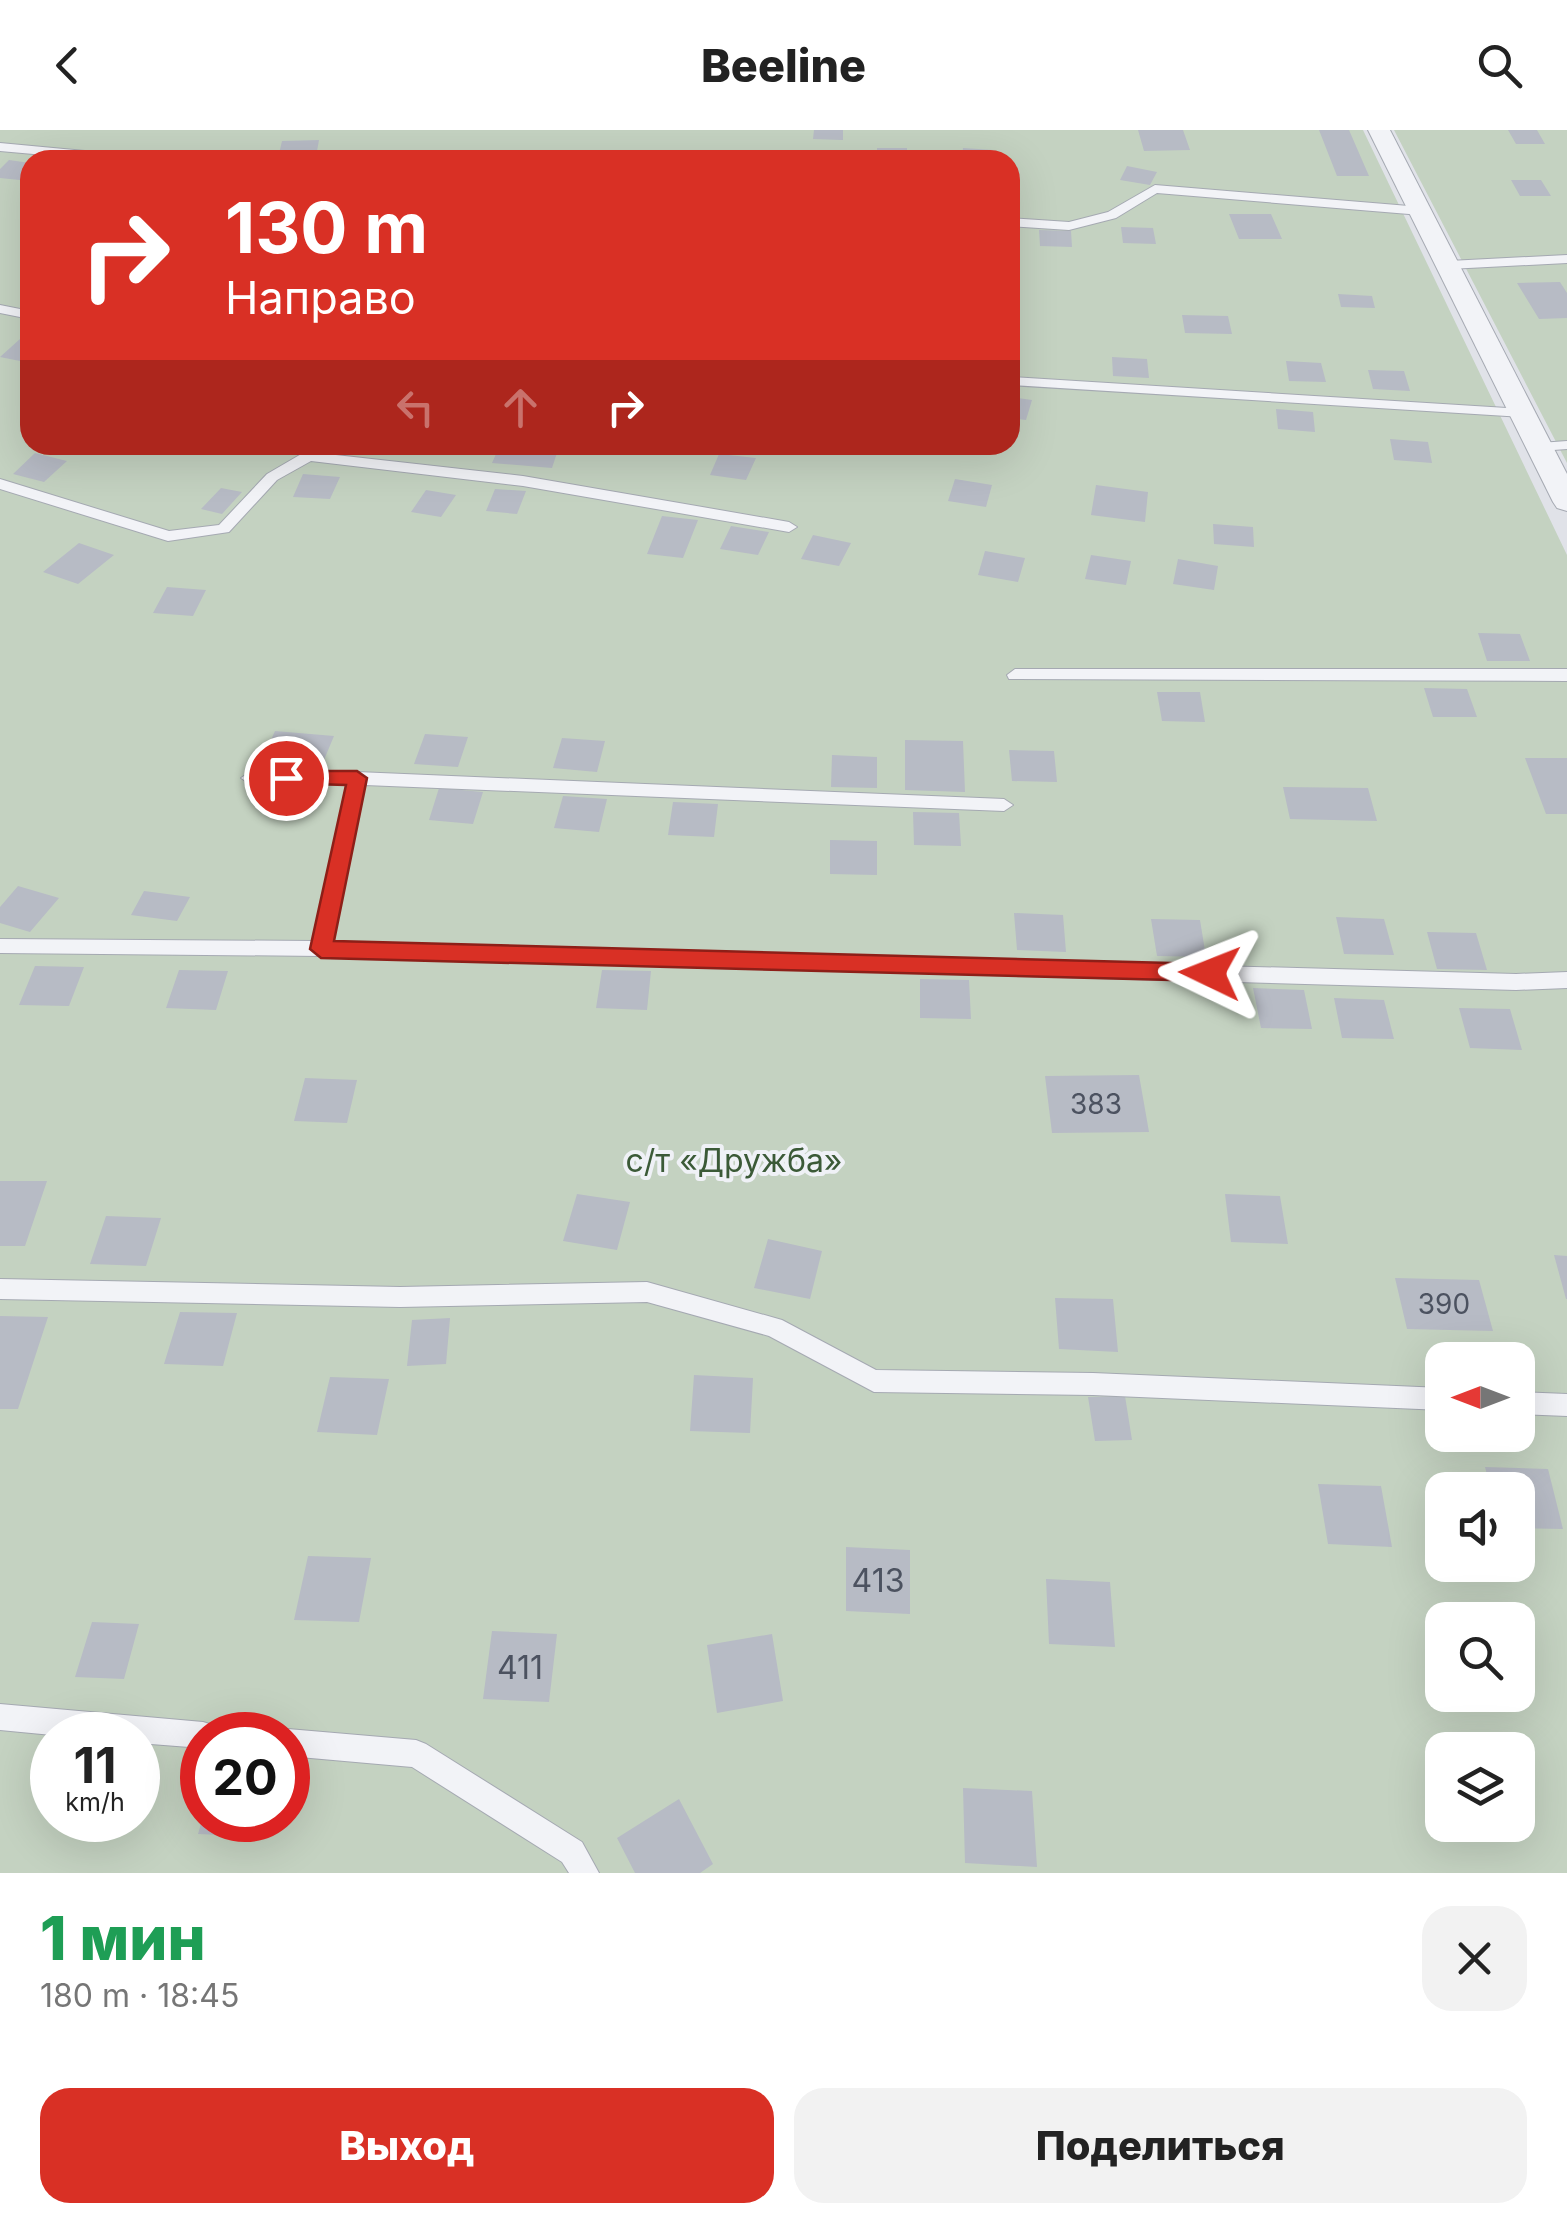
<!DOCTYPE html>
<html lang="ru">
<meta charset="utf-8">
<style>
:root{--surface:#fff;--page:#f2f2f2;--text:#222;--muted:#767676;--accent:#d93025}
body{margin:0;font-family:Inter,sans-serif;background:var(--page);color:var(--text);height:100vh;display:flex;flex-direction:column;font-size:38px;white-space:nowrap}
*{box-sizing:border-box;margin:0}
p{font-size:32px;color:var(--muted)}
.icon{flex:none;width:55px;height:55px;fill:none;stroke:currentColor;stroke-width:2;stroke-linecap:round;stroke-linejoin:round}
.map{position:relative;height:1743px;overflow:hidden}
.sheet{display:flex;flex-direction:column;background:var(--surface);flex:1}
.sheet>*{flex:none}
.banner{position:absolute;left:20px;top:20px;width:1000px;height:305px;border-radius:30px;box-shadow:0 10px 40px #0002;background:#d93025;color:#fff;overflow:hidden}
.needle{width:65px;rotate:270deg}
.buttons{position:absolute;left:1425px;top:1212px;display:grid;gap:20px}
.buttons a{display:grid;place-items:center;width:110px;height:110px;border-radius:20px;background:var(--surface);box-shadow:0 10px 40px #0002;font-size:50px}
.speed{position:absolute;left:30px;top:1582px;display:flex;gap:20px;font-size:50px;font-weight:700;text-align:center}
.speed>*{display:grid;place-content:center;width:130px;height:130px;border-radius:50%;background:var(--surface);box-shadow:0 10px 40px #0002;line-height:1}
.speed small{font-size:25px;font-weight:400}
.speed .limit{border:15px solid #d22;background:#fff;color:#111}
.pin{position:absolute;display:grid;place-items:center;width:85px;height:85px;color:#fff;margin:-42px;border:5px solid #fff;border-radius:50%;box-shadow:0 2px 10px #0007}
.me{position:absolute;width:110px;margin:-55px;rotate:272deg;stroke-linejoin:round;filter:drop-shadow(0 0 8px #0008)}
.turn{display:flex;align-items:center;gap:35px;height:210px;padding:0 40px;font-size:45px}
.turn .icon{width:130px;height:130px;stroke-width:2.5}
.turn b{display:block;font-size:70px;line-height:85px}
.lanes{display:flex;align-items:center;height:95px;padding:0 40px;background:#0003;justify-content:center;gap:50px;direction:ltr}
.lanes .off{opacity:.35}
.round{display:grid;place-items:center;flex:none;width:105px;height:105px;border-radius:30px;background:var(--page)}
.headline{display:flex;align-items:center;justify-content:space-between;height:170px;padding:0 40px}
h1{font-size:60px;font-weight:800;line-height:75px;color:#1e9e55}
.action{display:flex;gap:20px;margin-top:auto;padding:20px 40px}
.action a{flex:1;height:115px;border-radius:30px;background:var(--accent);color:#fff;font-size:40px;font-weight:800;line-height:115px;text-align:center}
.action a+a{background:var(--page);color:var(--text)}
header{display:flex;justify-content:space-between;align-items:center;height:130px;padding:0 40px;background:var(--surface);font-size:45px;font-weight:800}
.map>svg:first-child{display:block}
.green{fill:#c4d2c1;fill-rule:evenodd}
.building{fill:#b7bbc5}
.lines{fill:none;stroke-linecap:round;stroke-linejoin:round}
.lane-casing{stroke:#a5a9b2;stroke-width:2}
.street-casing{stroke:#a5a9b2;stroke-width:2}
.lane{fill:#f2f3f7;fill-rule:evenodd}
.street{fill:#f2f3f7;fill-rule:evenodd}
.route{fill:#d93025;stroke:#8d1f18;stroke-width:2.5}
.labels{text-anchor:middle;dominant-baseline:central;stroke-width:8;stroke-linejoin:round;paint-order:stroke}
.number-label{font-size:28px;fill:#4c5260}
.park-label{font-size:32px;fill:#3b5a37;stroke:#eff1f6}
.near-number-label{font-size:32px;fill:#4c5260}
</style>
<header><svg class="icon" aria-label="back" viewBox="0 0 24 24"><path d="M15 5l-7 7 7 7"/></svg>Beeline<svg class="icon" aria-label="search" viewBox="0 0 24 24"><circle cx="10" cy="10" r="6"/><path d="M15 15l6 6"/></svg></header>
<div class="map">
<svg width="1567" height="1743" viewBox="0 0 1567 1743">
<rect width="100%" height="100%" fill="#e0e2e8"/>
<path class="green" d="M 0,0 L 1363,0 L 1567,425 L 1567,1743 L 0,1743 ZM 30,30 L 1010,30 L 1010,315 L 30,315 ZM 1442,1230 L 1518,1230 L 1518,1305 L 1442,1305 ZM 1442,1360 L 1518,1360 L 1518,1435 L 1442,1435 ZM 1442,1490 L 1518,1490 L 1518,1565 L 1442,1565 ZM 52,1605 L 138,1605 L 138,1690 L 52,1690 ZM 202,1605 L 288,1605 L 288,1690 L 202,1690 ZM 1442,1620 L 1518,1620 L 1518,1695 L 1442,1695 Z
M 1394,0 L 1567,0 L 1567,333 Z"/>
<path class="building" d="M 814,0 L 843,0 L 843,10 L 813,9 Z
M 1138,0 L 1183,0 L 1190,20 L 1144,21 Z
M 1319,0 L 1349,0 L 1369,46 L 1337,46 Z
M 1508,0 L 1537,0 L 1545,14 L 1516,14 Z
M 319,10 L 316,27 L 278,28 L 282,11 Z
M 877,18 L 907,18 L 907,30 L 877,30 Z
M 963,18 L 993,20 L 992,30 L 962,30 Z
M 631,21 L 632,30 L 601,30 L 601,22 Z
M 9,30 L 30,33 L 30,51 L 0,48 L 0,39 Z
M 1127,36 L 1157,42 L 1150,55 L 1120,50 Z
M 1511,50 L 1541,50 L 1551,66 L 1520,66 Z
M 1229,84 L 1271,84 L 1282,109 L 1239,109 Z
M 1121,97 L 1153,98 L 1156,114 L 1123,113 Z
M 1039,100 L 1071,101 L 1072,117 L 1040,116 Z
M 1560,152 L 1567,163 L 1567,188 L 1539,189 L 1517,153 Z
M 1338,164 L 1372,166 L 1375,178 L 1341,177 Z
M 1182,185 L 1228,186 L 1232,204 L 1185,203 Z
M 20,209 L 30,211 L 30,233 L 0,227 Z
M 1112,227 L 1147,229 L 1149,248 L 1113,246 Z
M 1286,231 L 1321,233 L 1326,252 L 1289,251 Z
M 1368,240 L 1404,241 L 1410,261 L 1373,259 Z
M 1010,267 L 1032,270 L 1026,290 L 1010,288 Z
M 1276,279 L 1313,282 L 1315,302 L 1278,299 Z
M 1390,309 L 1428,312 L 1432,333 L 1394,330 Z
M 500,315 L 537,315 L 559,317 L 552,338 L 492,333 Z
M 35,323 L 67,331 L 44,352 L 13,344 Z
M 719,324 L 756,328 L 746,350 L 710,345 Z
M 303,344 L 340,347 L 330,369 L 293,367 Z
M 955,349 L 992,355 L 986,377 L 948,371 Z
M 1096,355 L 1148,362 L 1145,392 L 1091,385 Z
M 221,358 L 242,362 L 222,384 L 201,379 Z
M 495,359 L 526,361 L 517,384 L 486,381 Z
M 426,360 L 456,365 L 441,387 L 411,382 Z
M 662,386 L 698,390 L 683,428 L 647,424 Z
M 1213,394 L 1253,397 L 1254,417 L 1214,414 Z
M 731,396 L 769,402 L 758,425 L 720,419 Z
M 813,405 L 851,413 L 839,436 L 801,429 Z
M 79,413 L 114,425 L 78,454 L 43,442 Z
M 985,421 L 1025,428 L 1018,452 L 978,445 Z
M 1091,425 L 1131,431 L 1126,455 L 1085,449 Z
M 1178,429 L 1218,436 L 1214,460 L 1173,454 Z
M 167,457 L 206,460 L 193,486 L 153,483 Z
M 1478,503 L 1520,504 L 1530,531 L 1487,531 Z
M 1424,558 L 1467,559 L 1477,587 L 1433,587 Z
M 1157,562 L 1200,562 L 1205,592 L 1162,591 Z
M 275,601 L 334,606 L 321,637 L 261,632 Z
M 425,604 L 468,607 L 458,637 L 414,634 Z
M 562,608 L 605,611 L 597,642 L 553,638 Z
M 905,610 L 963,611 L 965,662 L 905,660 Z
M 1009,620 L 1054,621 L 1057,652 L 1012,651 Z
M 832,625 L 877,627 L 877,658 L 831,657 Z
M 1525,628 L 1567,628 L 1567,684 L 1546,684 Z
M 1283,657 L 1368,658 L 1377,691 L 1290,689 Z
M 439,658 L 483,662 L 473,694 L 429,690 Z
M 563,666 L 607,669 L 599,702 L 554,698 Z
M 673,672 L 718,674 L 714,707 L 668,705 Z
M 913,682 L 959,683 L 961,716 L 914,715 Z
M 830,710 L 877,711 L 877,745 L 830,744 Z
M 18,756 L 59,768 L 30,802 L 0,793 L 0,777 Z
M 144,761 L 190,767 L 177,791 L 131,785 Z
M 1014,783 L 1063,785 L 1066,822 L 1017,820 Z
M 1336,787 L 1384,789 L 1394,825 L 1344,824 Z
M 1151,789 L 1200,790 L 1206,827 L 1157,826 Z
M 1427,802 L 1476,803 L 1487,840 L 1437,839 Z
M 35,836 L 84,837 L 69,876 L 19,875 Z
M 179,840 L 228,841 L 216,880 L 166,878 Z
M 602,840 L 651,841 L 647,880 L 596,878 Z
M 920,849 L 969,850 L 971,889 L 920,888 Z
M 1253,858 L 1304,860 L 1312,899 L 1261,898 Z
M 1334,868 L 1384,870 L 1394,909 L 1342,908 Z
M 1459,878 L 1510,879 L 1522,920 L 1470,918 Z
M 1139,945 L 1149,1002 L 1052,1003 L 1045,946 Z
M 305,948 L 357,950 L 347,993 L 294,991 Z
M 0,1051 L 47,1051 L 25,1116 L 0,1116 Z
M 577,1064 L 630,1072 L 617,1120 L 563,1111 Z
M 1225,1064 L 1280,1066 L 1288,1114 L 1231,1112 Z
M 106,1086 L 161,1088 L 146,1136 L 90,1134 Z
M 768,1109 L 822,1121 L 810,1169 L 754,1158 Z
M 1554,1125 L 1567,1126 L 1567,1169 L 1566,1169 Z
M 1395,1148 L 1479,1150 L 1493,1201 L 1407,1199 Z
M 1055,1168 L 1113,1169 L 1118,1222 L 1059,1219 Z
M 180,1182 L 237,1183 L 223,1236 L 164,1234 Z
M 0,1186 L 48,1187 L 18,1279 L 0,1279 Z
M 450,1188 L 446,1234 L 407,1236 L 412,1190 Z
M 694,1245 L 753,1248 L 750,1303 L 690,1301 Z
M 330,1247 L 389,1249 L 377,1305 L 317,1302 Z
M 1125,1266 L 1132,1310 L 1095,1311 L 1088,1267 Z
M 1485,1337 L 1548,1339 L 1563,1399 L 1518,1398 L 1518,1360 L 1491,1360 Z
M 1318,1354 L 1381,1356 L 1392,1417 L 1328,1414 Z
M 846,1417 L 910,1420 L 910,1484 L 846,1481 Z
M 308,1426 L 371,1428 L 359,1492 L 294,1490 Z
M 1046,1449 L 1110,1452 L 1115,1517 L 1049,1514 Z
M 92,1492 L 139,1494 L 124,1549 L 75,1547 Z
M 492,1501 L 557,1504 L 549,1572 L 483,1569 Z
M 772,1504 L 783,1571 L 717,1583 L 707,1515 Z
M 963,1658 L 1032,1661 L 1037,1737 L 965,1733 Z
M 679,1669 L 713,1734 L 700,1743 L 635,1743 L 617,1708 Z
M 202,1690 L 272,1690 L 268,1707 L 198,1704 Z"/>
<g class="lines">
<defs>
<path id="lane" d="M 0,13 L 138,26 L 144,30 L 100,30 L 0,21 Z
M 1155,55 L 1421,77 L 1427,81 L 1421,85 L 1157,63 L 1116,88 L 1069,100 L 1010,96 L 1010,88 L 1069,92 L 1108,82 Z
M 1567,125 L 1567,133 L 1449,139 L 1442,135 L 1449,131 Z
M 0,175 L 30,181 L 30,189 L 0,183 Z
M 1010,247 L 1523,279 L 1530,283 L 1523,287 L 1010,255 Z
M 1567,311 L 1567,319 L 1540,321 L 1533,317 L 1540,313 Z
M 308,315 L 322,315 L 318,323 L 523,346 L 789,392 L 797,397 L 789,402 L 523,356 L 311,331 L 277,350 L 229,402 L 168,411 L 0,359 L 0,349 L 169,401 L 219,395 L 267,344 L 303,323 Z
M 1015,539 L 1567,539 L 1567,551 L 1009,549 L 1007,545 Z
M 250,642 L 357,642 L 1004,669 L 1013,675 L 1004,681 L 365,655 L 332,812 L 1516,844 L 1567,842 L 1567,858 L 1516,860 L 321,826 L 0,823 L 0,809 L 313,811 L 347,654 L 250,654 L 241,648 Z
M 0,1149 L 400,1157 L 647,1152 L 782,1190 L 876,1240 L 1093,1243 L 1442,1258 L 1442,1280 L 1093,1265 L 874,1262 L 769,1206 L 647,1172 L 400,1177 L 0,1169 Z
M 1518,1262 L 1567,1264 L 1567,1286 L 1518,1284 Z
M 0,1574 L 203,1592 L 213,1595 L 216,1605 L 202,1605 L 202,1618 L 138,1613 L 138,1605 L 52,1605 L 0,1600 Z
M 288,1599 L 416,1610 L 426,1614 L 582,1712 L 599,1743 L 569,1743 L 562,1732 L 412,1637 L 288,1626 L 288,1605 L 278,1605 Z"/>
<path id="street" d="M 1368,0 L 1390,0 L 1567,344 L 1567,381 L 1557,378 L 1553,372 Z"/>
</defs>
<use href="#lane" class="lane-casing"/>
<use href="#street" class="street-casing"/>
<use href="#lane" class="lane"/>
<use href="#street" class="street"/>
</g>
<path class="route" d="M 286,641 L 357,641 L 367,648 L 334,811 L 1210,834 L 1221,843 L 1210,851 L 321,828 L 310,819 L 346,655 L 278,653 L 278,643 Z"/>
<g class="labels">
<g class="number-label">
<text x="1096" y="974">383</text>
<text x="1444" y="1174">390</text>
</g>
<g class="park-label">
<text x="734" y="1030">с/т «Дружба»</text>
</g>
<g class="near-number-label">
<text x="878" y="1450">413</text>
<text x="520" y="1537">411</text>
</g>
</g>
</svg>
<div class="buttons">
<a><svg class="needle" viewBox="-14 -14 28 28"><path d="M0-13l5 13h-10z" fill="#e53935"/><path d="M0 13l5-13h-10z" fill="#767676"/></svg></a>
<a><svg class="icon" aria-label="sound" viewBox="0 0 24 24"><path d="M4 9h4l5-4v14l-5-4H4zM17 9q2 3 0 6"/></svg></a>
<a><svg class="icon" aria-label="search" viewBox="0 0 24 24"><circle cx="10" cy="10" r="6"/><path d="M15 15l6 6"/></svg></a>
<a><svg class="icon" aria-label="layers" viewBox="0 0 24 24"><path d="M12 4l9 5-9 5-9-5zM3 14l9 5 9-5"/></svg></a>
</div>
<div class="speed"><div>11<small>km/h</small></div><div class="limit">20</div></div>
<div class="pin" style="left:286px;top:648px;background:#d93025"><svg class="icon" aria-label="arrive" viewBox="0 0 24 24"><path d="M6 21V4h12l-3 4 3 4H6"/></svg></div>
<svg class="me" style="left:1210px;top:843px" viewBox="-20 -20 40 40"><path d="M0-17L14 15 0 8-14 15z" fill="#d93025" stroke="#fff" stroke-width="4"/></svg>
<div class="banner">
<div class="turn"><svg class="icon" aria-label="right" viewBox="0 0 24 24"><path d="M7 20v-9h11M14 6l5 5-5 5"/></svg><div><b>130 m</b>Направо</div></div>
<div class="lanes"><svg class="icon off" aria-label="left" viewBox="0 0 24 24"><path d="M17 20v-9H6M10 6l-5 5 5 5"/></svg><svg class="icon off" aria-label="ahead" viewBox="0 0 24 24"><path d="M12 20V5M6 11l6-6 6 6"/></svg><svg class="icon" aria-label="right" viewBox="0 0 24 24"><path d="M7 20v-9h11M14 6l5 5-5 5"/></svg></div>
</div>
</div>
<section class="sheet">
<div class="headline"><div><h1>1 мин</h1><p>180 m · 18:45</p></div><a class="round"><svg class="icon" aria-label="close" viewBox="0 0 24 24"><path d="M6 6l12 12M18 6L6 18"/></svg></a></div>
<div class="action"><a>Выход</a><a>Поделиться</a></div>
</section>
